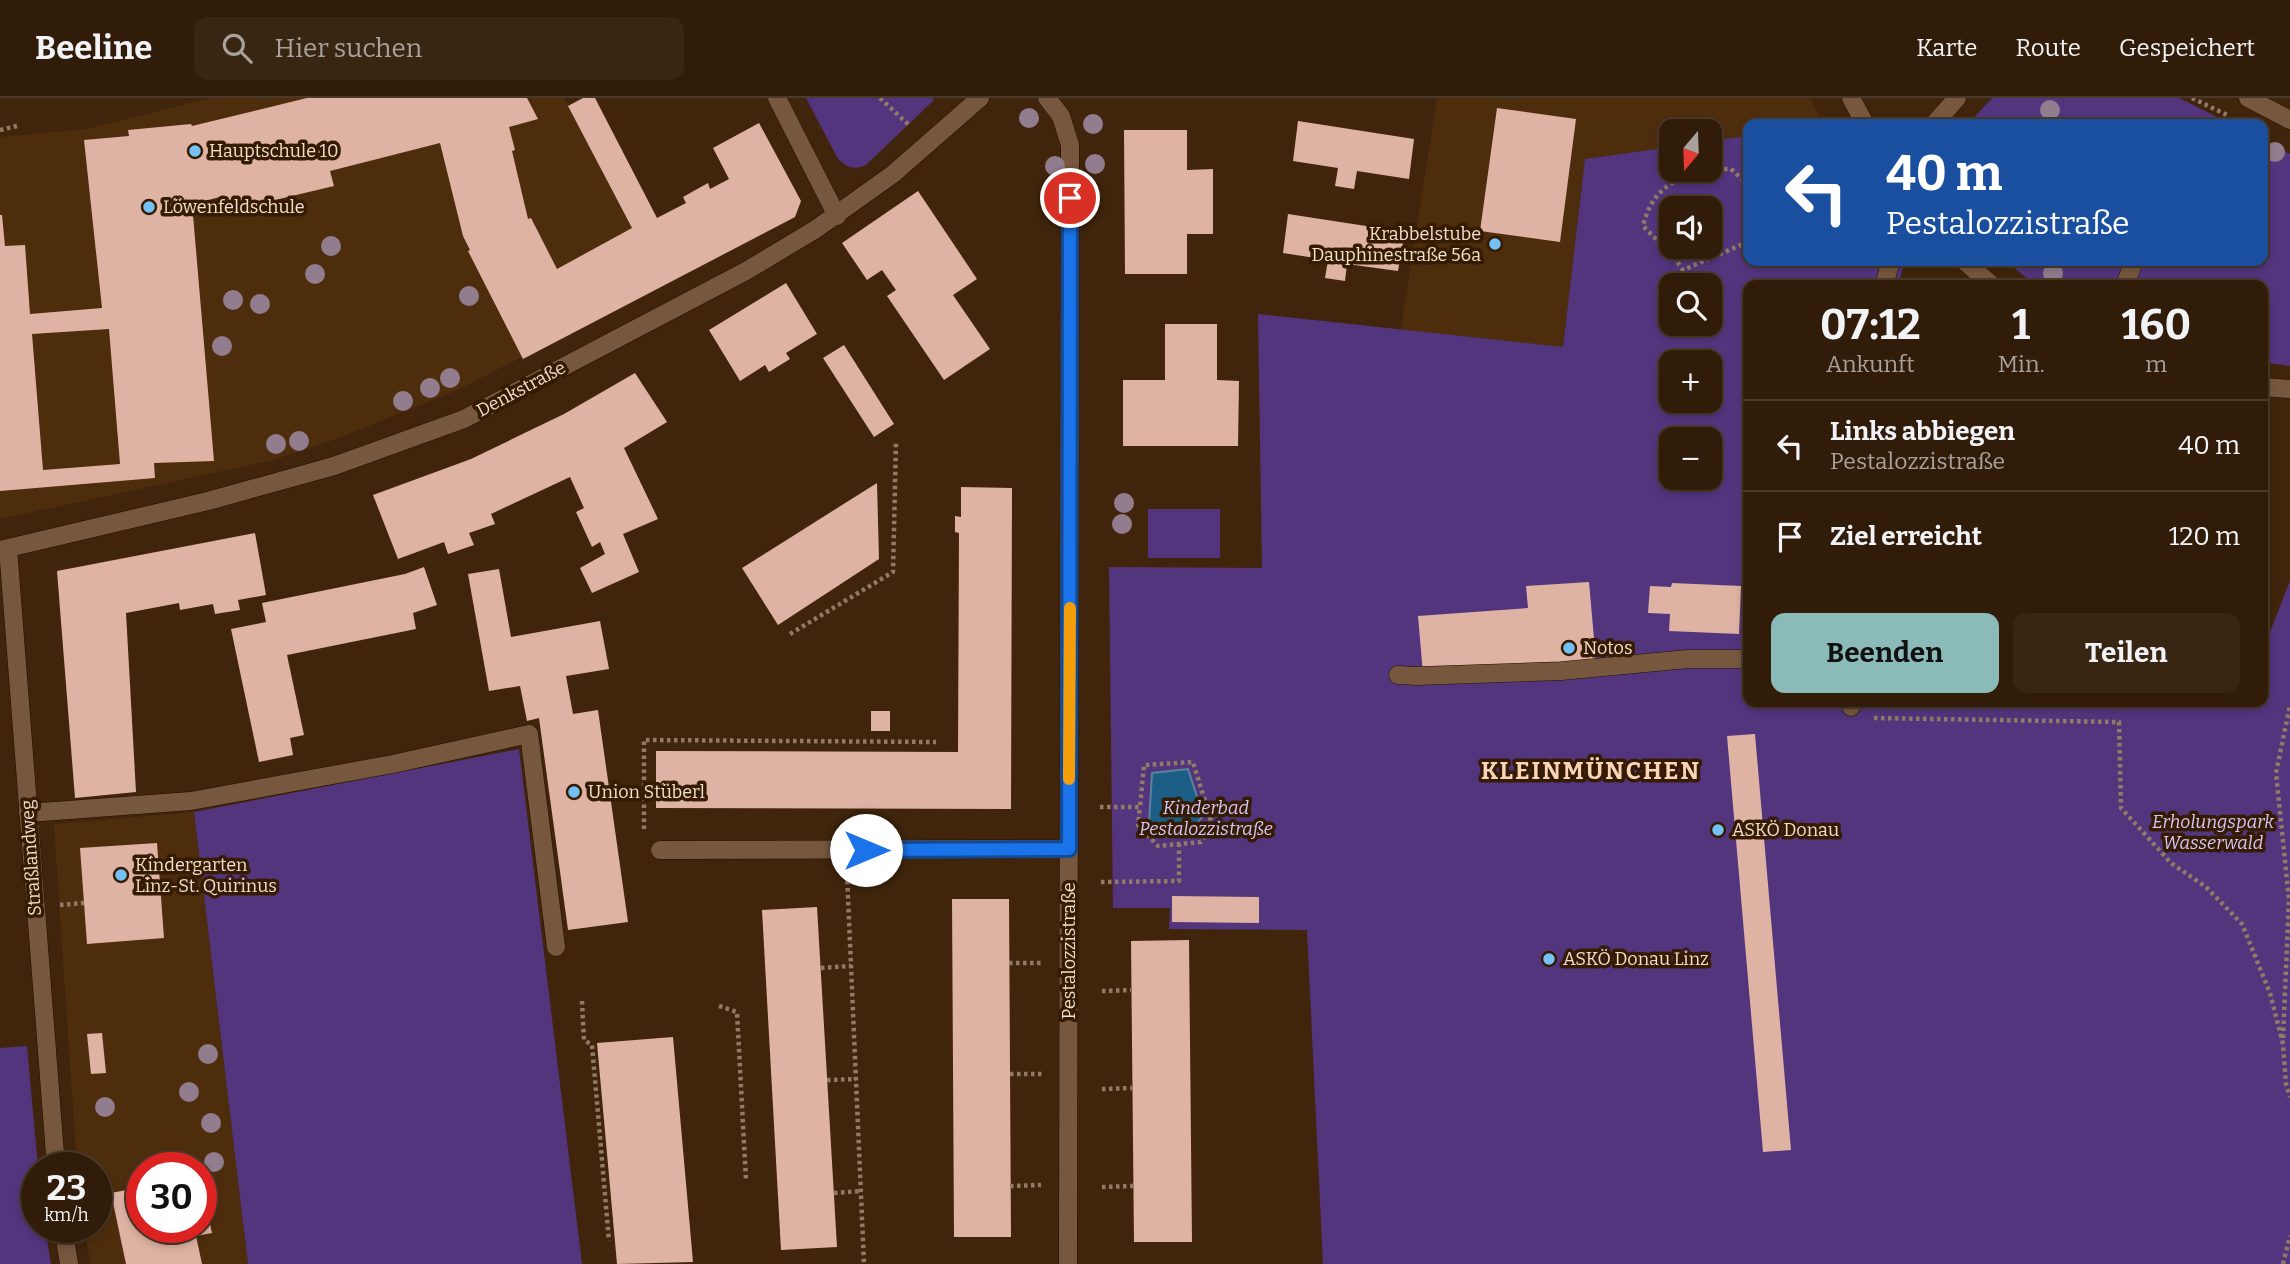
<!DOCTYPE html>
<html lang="de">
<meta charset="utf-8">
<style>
:root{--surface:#301c09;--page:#382512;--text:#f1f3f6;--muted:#a8a19c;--line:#4b3a2a;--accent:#8bbbb9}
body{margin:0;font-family:Bitter,serif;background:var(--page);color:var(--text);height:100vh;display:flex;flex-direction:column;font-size:26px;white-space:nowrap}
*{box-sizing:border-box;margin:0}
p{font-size:23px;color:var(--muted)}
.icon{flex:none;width:38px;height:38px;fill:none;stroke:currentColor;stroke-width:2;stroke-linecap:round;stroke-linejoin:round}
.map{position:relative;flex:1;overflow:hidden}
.panel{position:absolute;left:1743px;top:182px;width:525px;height:427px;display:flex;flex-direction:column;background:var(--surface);border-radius:14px;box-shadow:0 4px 10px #0003,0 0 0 2px var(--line)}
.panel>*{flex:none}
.guide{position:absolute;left:1743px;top:21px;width:525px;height:147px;border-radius:14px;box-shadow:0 4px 10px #0003,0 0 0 2px var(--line);background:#1a4fa0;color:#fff;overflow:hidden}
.needle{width:46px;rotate:199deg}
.controls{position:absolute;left:1659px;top:21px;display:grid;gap:14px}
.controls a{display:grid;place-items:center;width:63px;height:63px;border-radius:14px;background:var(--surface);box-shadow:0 4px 10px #0003,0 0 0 2px var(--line);font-size:35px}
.speed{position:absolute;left:21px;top:1054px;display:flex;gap:14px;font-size:35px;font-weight:700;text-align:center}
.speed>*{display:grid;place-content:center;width:91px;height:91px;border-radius:50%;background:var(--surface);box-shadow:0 4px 10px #0003,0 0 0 2px var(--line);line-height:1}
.speed small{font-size:18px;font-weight:400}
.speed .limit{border:10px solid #d22;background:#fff;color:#111}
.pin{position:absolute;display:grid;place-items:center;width:60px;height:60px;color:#fff;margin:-30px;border:4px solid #fff;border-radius:50%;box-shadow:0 2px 7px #0007}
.me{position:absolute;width:77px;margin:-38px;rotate:90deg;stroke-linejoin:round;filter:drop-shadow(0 0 5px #0008)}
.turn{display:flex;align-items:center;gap:24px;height:147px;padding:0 28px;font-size:32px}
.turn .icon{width:91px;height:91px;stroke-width:2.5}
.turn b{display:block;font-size:49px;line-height:60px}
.eta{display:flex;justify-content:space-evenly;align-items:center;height:119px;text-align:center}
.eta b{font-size:42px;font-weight:700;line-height:49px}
.primary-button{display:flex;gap:14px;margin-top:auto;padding:14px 28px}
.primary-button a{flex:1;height:80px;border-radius:14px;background:var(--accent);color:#111;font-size:28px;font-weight:700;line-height:80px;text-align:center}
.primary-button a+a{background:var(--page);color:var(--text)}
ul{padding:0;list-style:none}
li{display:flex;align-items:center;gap:21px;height:91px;padding:0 28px;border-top:2px solid var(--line)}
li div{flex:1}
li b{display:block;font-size:26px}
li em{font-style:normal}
header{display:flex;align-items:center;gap:42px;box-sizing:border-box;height:98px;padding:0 35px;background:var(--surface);border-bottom:2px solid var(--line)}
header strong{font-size:33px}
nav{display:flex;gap:38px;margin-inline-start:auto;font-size:24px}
.search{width:490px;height:63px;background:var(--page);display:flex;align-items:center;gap:18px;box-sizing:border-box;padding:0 24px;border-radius:14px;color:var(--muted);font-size:26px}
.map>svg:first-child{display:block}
.built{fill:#4e2d0d;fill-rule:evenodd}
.green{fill:#53357e;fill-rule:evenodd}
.water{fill:#1c5e85;stroke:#5b849b;stroke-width:2}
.building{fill:#dfb3a4;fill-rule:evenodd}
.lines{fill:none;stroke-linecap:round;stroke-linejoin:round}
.service-casing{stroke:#230f00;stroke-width:19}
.minor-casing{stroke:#230f00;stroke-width:19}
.secondary-casing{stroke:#230f00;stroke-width:19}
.path{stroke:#917a66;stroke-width:4.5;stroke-dasharray:3.5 3.5;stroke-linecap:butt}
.service{stroke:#77583f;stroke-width:18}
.minor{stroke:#77583f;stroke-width:18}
.secondary{stroke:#77583f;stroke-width:18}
.tree{fill:#927d8e}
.route-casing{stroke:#114b97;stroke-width:18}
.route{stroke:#1a73e8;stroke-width:12}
.slow{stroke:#f59e0b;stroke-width:12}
.poi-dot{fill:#73c1f5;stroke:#351b02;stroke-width:2.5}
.labels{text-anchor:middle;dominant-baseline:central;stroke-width:7;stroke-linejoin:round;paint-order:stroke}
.poi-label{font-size:18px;fill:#efddcf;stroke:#351b02;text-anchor:start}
.street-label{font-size:18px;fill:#efddcf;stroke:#351b02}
.park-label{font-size:18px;font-style:italic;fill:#d5c5f8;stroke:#351b02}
.district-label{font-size:24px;font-weight:bold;letter-spacing:2px;fill:#f9d4b8;stroke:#351b02}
</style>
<header>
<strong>Beeline</strong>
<div class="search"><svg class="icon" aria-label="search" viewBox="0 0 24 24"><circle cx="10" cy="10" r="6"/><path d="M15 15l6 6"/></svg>Hier suchen</div>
<nav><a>Karte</a><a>Route</a><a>Gespeichert</a></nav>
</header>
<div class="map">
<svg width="2290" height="1166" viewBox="0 0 2290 1166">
<rect width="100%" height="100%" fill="#40250c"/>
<path class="built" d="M 210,0 L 564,0 L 662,188 L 453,294 L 336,341 L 273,362 L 0,421 L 0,39 L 87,31 Z
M 1437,0 L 1810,0 L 1824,26 L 1748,26 L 1748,38 L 1710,43 L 1710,33 L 1671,33 L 1671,49 L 1585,61 L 1563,249 L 1551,248 L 1401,232 Z
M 194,714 L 248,1166 L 91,1166 L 83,1129 L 96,1129 L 96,1069 L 77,1069 L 54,726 ZM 142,1069 L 201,1069 L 201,1129 L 142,1129 Z"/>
<path class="green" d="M 806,0 L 932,0 L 934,2 L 866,67 C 854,72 848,70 838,61 Z
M 1992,0 L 2179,0 L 2231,26 L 1968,26 Z
M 1748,38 L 1748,163 L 1905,163 L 1898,187 L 1748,187 L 1748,604 L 2263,604 L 2263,552 L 2290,483 L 2290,1166 L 1323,1166 L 1307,832 L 1169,831 L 1170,810 L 1113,810 L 1109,469 L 1262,470 L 1258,216 L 1563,249 L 1585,61 L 1671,49 L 1671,72 L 1710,72 L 1710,43 ZM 1671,110 L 1710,110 L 1710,149 L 1671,149 ZM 1671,187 L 1710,187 L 1710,226 L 1671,226 ZM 1671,264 L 1710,264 L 1710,303 L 1671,303 ZM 1671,341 L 1710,341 L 1710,380 L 1671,380 Z
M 2263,42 L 2290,56 L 2290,268 L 2263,264 L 2263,187 L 2036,187 L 2005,163 L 2263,163 Z
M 1148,411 L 1220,411 L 1220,460 L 1148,460 Z
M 519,651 L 582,1166 L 248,1166 L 194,714 Z
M 27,948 L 38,1069 L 37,1129 L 45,1129 L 51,1166 L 0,1166 L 0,950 Z"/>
<path class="water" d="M 1188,671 L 1203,717 L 1191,736 L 1163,739 L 1149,725 L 1152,675 Z"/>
<path class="building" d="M 307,0 L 527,0 L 538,21 L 509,29 L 515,52 L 512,53 L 528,121 L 531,120 L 557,171 L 632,130 L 568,8 L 583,0 L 595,0 L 657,120 L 686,105 L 683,99 L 708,85 L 710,91 L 729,81 L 713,50 L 759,25 L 801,103 L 795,119 L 523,261 L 468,153 L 470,152 L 463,138 L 440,45 L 330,73 L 334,88 L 225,114 L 220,99 L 204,103 L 208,114 L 193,117 L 214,363 L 154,365 L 155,380 L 0,393 L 0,117 L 2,117 L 5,148 L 25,147 L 30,216 L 102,210 L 84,42 L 129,38 L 128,32 L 191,26 L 192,28 ZM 109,231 L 120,366 L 43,372 L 32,236 Z
M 1497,10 L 1576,21 L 1560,144 L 1480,133 Z
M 1298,23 L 1414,41 L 1409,81 L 1357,73 L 1354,91 L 1335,88 L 1338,70 L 1293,63 Z
M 1124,32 L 1187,32 L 1187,72 L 1213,71 L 1213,136 L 1187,136 L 1187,176 L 1125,176 Z
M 918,93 L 977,181 L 953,197 L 990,251 L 944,282 L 887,198 L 896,192 L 882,172 L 867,182 L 842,145 Z
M 1288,116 L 1405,134 L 1398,173 L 1347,166 L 1345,183 L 1325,180 L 1328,162 L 1283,155 Z
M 786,185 L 817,236 L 786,255 L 790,261 L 769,274 L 765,267 L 740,283 L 709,232 Z
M 1165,226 L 1217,226 L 1217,282 L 1239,283 L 1238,348 L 1123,348 L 1123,282 L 1165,282 Z
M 844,247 L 894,326 L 874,339 L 823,260 Z
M 635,275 L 667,324 L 624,350 L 658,421 L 623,436 L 639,474 L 592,495 L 580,470 L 605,456 L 600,444 L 592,449 L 576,414 L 584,410 L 570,379 L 491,416 L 495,426 L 469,435 L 474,447 L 448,456 L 444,444 L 398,461 L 373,397 L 471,361 L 564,316 Z
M 877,385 L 879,461 L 778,527 L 742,470 Z
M 961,389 L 1012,390 L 1011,711 L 656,710 L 656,653 L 958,654 L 959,435 L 955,434 L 955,418 L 961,419 Z
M 255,435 L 266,497 L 238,502 L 240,512 L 215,516 L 213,506 L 180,512 L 179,505 L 126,515 L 136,694 L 75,700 L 57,473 Z
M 424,469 L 437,507 L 413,515 L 416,531 L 287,557 L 304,637 L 290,640 L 293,657 L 259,664 L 231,531 L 266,524 L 262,505 L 405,476 Z
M 499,471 L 511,539 L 600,523 L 609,571 L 566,578 L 573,616 L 598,612 L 628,824 L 568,832 L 539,620 L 527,623 L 520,588 L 489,593 L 468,476 Z
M 1589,484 L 1596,563 L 1423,576 L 1418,518 L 1528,510 L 1526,488 Z
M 1672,485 L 1741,488 L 1739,536 L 1669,533 L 1670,516 L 1648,515 L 1650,488 L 1671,489 Z
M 871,613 L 890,613 L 890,633 L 871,633 Z
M 1755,636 L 1791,1052 L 1763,1054 L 1727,638 Z
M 157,745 L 164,840 L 87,846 L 80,750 Z
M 1172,798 L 1259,799 L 1259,825 L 1172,824 Z
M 952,801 L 1009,801 L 1011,1139 L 954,1139 Z
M 817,809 L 837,1149 L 781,1152 L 762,812 Z
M 1189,842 L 1192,1144 L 1134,1144 L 1131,843 Z
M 102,935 L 106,975 L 91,976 L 87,936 Z
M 673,939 L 693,1164 L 617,1166 L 597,945 Z
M 142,1089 L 142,1129 L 201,1129 L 202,1089 L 212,1135 L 196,1138 L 202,1166 L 126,1166 L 111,1095 Z"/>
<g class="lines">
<defs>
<path id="service" d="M 1934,26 L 1957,0
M 1884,187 L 1891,163
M 2125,187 L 2134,163
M 1398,577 L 1416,578 L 1561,573 L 1688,561 L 1742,561
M 1851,609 L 1851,604
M 28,715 L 191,703 L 393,666 L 529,636 L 556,849"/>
<path id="minor" d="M 777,0 L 837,118
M 1047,0 L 1061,18 L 1070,47 L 1068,1166
M 1851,0 L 1865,26
M 1964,163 L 1992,187
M 2263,289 L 2290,291
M 8,450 L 56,1069
M 0,452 L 208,403 L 334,368 L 464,321 L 746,173 L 816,131 L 893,76 L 980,0
M 660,752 L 1069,751
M 63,1129 L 69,1166"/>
<path id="secondary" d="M 2248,0 L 2290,22"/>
</defs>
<use href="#service" class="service-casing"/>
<use href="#minor" class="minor-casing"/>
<use href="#secondary" class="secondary-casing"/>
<path class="path" d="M 880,0 L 910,28
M 2192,0 L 2229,18
M 0,32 L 17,28
M 1710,71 L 1731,71 L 1748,87
M 1706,72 C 1672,81 1652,92 1643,128 L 1674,159 L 1683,172 L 1748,144
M 790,536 L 893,474 L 896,343
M 1874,620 L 2119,624 L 2121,710 L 2171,765 L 2206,789 L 2242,826 L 2270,895 L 2283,946 L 2286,986 L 2290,999
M 1100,709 L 1140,709 L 1144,667 L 1193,664 L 1212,726 L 1201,744 L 1158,748 L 1138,727 L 1140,709
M 644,731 L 644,642 L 936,644
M 847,776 L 864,1166
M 1101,784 L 1179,783 L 1179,746
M 60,807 L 84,805
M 1009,865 L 1042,865
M 821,870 L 851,868
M 1102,893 L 1131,892
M 582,903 L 584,942 L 592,947 L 609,1143
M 719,908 L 737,914 L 746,1082
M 2283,940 L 2289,802 L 2276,675 L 2290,607
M 1010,976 L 1042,976
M 827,982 L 856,981
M 1102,991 L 1132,990
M 1010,1088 L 1041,1087
M 1102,1089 L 1133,1088
M 834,1095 L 861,1093
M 2283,1166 L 2290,1138"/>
<use href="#service" class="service"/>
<use href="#minor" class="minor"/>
<use href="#secondary" class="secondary"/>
</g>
<g class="tree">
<circle cx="2050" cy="12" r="10"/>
<circle cx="1029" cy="20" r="10"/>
<circle cx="1093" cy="26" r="10"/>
<circle cx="2275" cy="54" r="10"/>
<circle cx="1095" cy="66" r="10"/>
<circle cx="1055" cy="68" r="10"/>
<circle cx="331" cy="148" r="10"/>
<circle cx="2053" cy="175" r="10"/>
<circle cx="315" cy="176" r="10"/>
<circle cx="469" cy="198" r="10"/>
<circle cx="233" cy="202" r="10"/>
<circle cx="260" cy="206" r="10"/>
<circle cx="222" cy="248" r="10"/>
<circle cx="450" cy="280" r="10"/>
<circle cx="430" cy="290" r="10"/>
<circle cx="403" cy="303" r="10"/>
<circle cx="299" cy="343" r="10"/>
<circle cx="276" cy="346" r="10"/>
<circle cx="1124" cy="405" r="10"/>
<circle cx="1122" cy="426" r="10"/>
<circle cx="208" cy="956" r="10"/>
<circle cx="189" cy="994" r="10"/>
<circle cx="105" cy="1009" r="10"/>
<circle cx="211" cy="1025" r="10"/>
<circle cx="214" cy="1064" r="10"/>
</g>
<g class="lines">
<defs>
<path id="route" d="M 866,752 L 1069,751 L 1070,100"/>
</defs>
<use href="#route" class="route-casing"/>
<use href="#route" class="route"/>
<path class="slow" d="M 1069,681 L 1070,510"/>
</g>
<g class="poi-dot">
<circle cx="195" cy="53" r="7"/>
<circle cx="149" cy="109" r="7"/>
<circle cx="1495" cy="146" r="7"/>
<circle cx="1569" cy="550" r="7"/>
<circle cx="574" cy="694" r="7"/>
<circle cx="1718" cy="732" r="7"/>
<circle cx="121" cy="777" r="7"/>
<circle cx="1549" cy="861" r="7"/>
</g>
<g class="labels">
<g class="poi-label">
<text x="209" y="53">Hauptschule 10</text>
<text x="163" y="109">Löwenfeldschule</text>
<text x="1481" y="136" text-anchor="end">Krabbelstube<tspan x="1481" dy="21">Dauphinestraße 56a</tspan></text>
<text x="1583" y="550">Notos</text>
<text x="588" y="694">Union Stüberl</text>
<text x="1732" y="732">ASKÖ Donau</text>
<text x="135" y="767">Kindergarten<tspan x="135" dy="21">Linz-St. Quirinus</tspan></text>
<text x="1563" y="861">ASKÖ Donau Linz</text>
</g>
<g class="street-label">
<text transform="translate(521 291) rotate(-28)">Denkstraße</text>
<text transform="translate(31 760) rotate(-94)">Straßlandweg</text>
<text transform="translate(1069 853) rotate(-90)">Pestalozzistraße</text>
</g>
<g class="park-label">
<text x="1206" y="710">Kinderbad<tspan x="1206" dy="21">Pestalozzistraße</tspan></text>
<text x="2213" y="724">Erholungspark<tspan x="2213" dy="21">Wasserwald</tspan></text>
</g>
<g class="district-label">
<text x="1591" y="673">KLEINMÜNCHEN</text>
</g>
</g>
</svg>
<div class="controls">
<a><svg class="needle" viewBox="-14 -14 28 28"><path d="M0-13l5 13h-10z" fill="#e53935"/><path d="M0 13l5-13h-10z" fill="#a8a19c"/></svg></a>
<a><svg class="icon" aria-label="sound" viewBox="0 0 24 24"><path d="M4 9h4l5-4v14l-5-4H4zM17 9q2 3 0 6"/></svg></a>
<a><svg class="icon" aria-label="search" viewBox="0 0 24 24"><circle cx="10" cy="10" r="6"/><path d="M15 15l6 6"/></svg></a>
<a>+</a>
<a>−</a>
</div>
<div class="speed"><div>23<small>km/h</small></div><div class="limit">30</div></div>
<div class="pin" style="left:1070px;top:100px;background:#d93025"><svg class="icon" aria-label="arrive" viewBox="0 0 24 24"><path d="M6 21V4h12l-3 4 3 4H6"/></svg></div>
<svg class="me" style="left:866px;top:752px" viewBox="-20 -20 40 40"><circle r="19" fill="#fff"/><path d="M0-13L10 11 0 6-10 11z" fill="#1a73e8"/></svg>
<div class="guide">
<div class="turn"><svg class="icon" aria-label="left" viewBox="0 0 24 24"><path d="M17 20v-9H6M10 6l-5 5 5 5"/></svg><div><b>40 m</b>Pestalozzistraße</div></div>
</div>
<section class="panel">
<div class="eta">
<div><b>07:12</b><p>Ankunft</p></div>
<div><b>1</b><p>Min.</p></div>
<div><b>160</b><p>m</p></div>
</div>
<ul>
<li><svg class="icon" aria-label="left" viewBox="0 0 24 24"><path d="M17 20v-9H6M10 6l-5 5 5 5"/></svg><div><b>Links abbiegen</b><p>Pestalozzistraße</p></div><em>40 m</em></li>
<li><svg class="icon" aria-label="arrive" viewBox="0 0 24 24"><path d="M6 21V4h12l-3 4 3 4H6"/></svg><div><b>Ziel erreicht</b></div><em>120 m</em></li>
</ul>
<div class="primary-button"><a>Beenden</a><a>Teilen</a></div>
</section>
</div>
